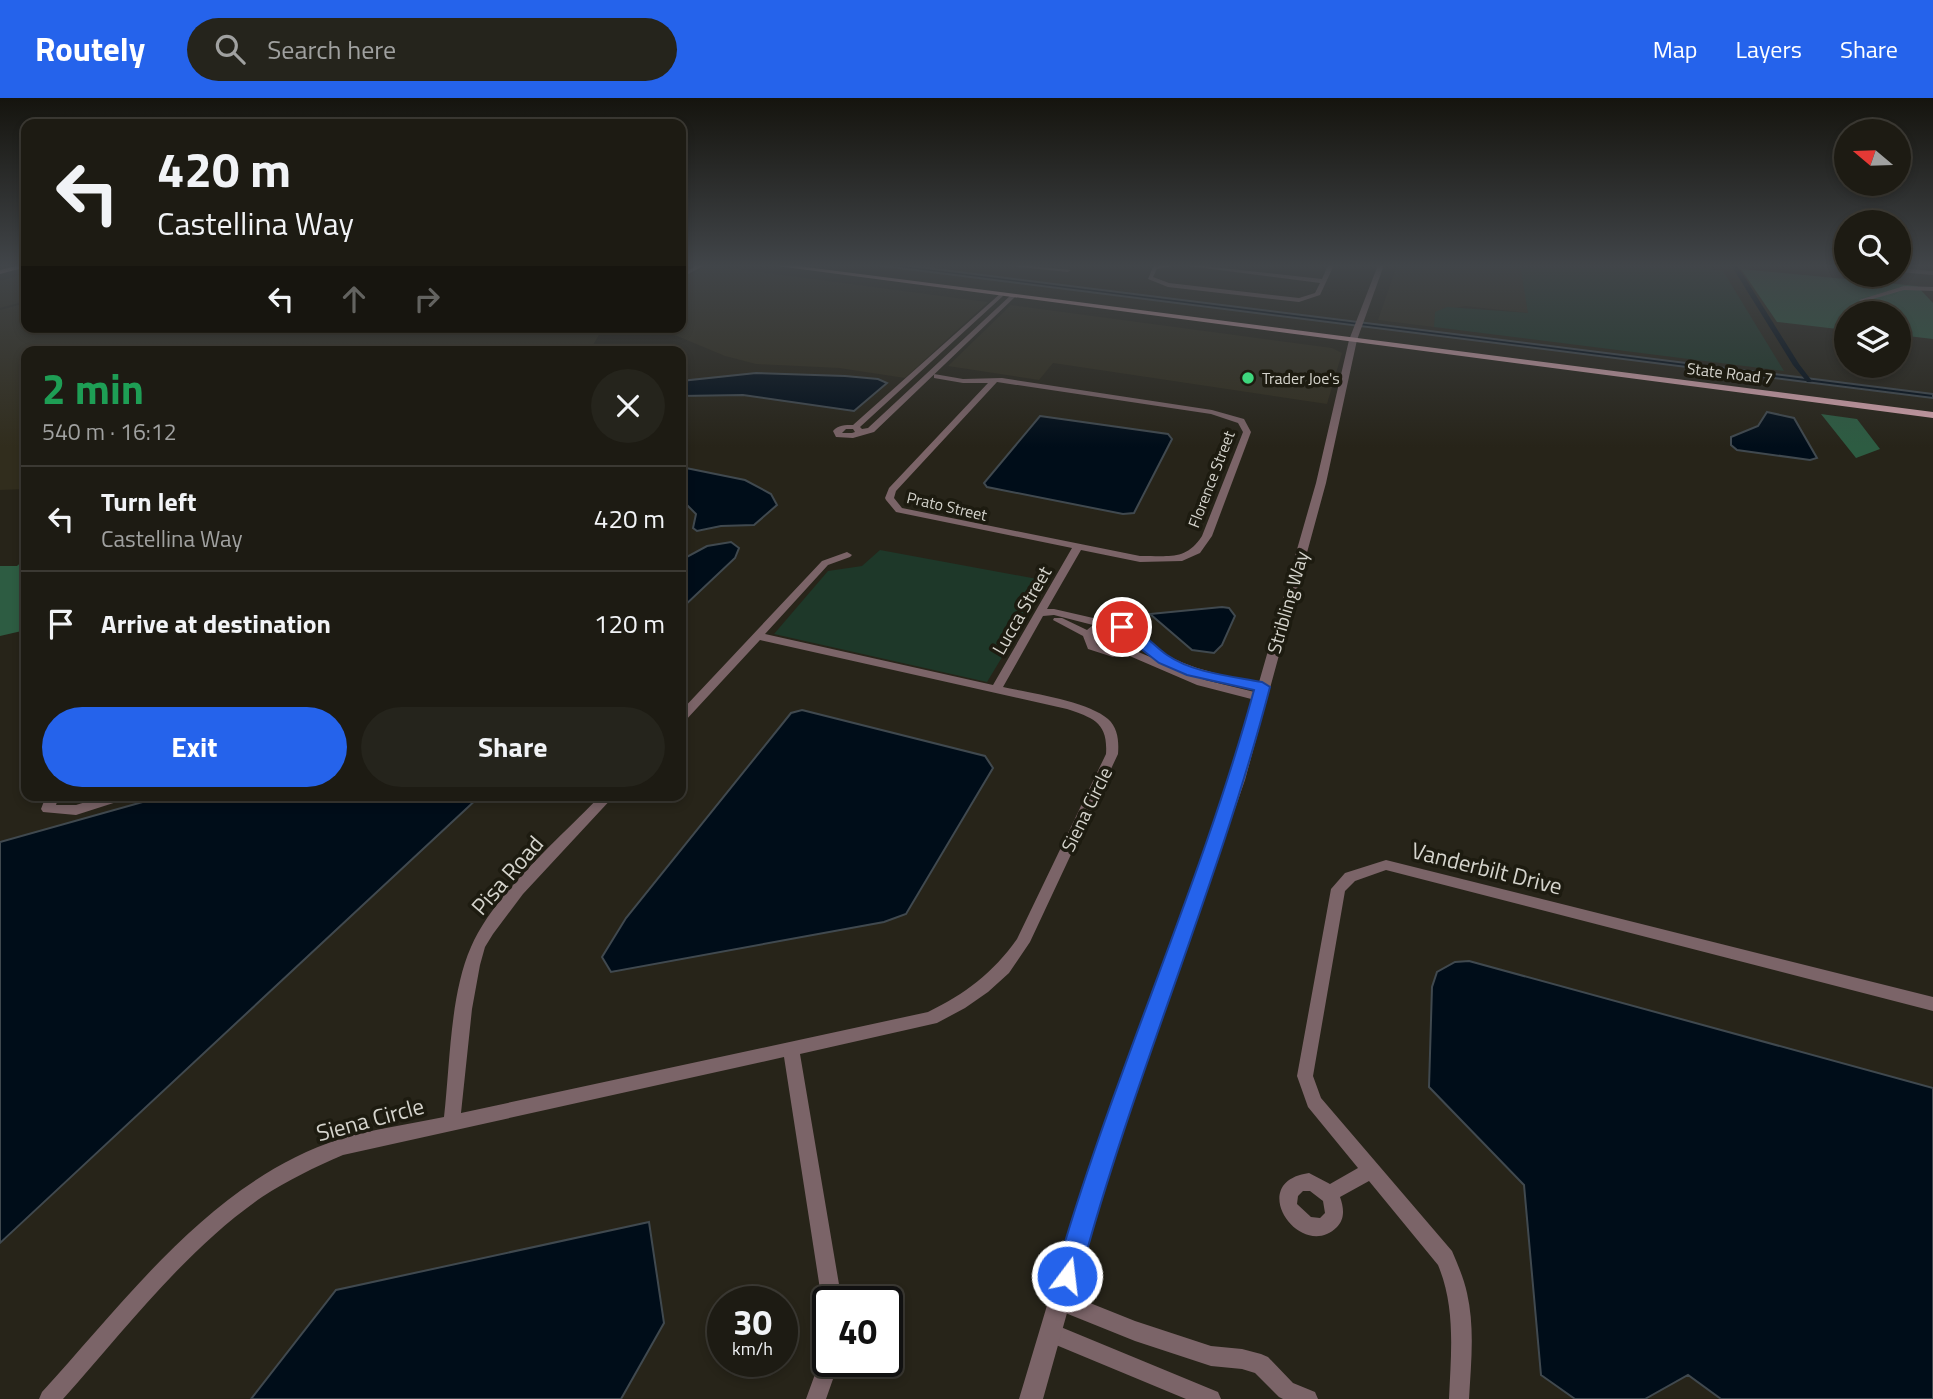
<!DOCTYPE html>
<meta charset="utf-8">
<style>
:root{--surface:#1d1b13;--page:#25241c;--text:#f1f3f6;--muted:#a0a1a0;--line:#3b3933;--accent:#2563eb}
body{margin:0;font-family:"Titillium Web",sans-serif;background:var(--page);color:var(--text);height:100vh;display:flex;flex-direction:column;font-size:26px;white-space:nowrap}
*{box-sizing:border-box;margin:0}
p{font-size:23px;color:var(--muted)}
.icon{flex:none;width:38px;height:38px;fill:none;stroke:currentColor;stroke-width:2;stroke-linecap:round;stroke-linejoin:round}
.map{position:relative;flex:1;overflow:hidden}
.panel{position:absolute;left:21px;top:248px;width:665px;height:455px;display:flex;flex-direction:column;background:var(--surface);border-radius:14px;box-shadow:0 4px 10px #0003,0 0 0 2px var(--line)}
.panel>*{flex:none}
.banner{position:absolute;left:21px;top:21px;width:665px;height:214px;border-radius:14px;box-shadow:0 4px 10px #0003,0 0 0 2px var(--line);background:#1d1b13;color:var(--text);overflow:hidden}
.needle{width:46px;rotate:289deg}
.buttons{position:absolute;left:1834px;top:21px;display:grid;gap:14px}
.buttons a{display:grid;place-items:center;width:77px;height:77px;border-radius:50%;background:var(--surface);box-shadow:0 4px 10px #0003,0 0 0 2px var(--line);font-size:35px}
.speed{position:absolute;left:707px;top:1188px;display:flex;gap:14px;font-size:35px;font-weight:700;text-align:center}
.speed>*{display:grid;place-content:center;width:91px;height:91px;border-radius:50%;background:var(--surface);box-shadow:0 4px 10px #0003,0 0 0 2px var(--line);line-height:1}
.speed small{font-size:18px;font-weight:400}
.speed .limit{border:4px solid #111;border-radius:10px;background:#fff;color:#111}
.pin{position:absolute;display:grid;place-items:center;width:60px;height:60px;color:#fff;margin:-30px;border:4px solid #fff;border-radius:50%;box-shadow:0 2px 7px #0007}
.me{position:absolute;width:77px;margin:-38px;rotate:15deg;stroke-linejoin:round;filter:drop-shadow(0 0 5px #0008)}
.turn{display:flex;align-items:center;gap:24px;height:147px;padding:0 21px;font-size:32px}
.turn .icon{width:91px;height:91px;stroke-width:2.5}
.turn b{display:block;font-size:49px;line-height:60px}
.lanes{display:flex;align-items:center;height:66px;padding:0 21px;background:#0003;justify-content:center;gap:35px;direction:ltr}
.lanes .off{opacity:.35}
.round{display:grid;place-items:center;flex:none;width:74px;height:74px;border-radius:37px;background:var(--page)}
.headline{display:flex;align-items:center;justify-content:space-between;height:119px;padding:0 21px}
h1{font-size:42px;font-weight:700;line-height:52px;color:#1e9e55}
.cta{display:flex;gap:14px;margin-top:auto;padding:14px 21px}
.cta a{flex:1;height:80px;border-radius:42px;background:var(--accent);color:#fff;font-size:28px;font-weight:700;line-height:80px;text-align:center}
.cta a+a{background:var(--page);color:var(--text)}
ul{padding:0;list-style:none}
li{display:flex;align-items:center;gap:21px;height:105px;padding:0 21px;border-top:2px solid var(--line)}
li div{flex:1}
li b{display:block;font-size:26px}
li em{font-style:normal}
header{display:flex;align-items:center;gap:42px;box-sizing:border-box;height:98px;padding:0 35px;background:var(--accent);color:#fff}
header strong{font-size:33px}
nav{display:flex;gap:38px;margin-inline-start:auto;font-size:24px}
.search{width:490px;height:63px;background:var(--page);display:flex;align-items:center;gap:18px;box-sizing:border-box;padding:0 24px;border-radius:38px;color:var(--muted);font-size:26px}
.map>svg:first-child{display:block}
.built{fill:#312d1d}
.green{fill:#1e3829}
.forest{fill:#2d5c42}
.water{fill:#000d19;stroke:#40494f;stroke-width:2}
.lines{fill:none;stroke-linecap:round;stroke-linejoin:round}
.canal{fill:#000d19;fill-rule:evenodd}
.minor{fill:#7b6468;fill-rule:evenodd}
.tertiary{fill:#7b6468;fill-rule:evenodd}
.secondary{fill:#ad888f;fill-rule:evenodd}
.primary{fill:#d3a3ac;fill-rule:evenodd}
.route{fill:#2563eb;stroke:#184099;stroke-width:2}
.poi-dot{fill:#3ed77d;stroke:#1d1b10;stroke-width:2.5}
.labels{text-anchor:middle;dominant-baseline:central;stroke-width:7;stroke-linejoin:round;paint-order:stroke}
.far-street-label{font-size:16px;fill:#d5d4cd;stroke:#1d1b10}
.far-poi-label{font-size:16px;fill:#d5d4cd;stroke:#1d1b10;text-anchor:start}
.street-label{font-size:19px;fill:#d5d4cd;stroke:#1d1b10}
.near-street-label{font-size:23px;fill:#d5d4cd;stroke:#1d1b10}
</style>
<header>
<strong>Routely</strong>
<div class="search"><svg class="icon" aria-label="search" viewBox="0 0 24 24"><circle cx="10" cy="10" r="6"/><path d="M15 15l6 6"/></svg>Search here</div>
<nav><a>Map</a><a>Layers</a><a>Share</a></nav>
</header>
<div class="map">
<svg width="1933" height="1301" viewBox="0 0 1933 1301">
<rect width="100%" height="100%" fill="#272419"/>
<path class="built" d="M 708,167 L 964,201 L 988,204 L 905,280 L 839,270 L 756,266 L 725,258 L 677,238 L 649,232 L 617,234 L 616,229 L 681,229 L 681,182 Z
M 1397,167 L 1520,167 L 1529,215 L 1465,208 L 1436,214 L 1434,229 L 1378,222 Z
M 26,175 L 26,203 L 0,210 L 0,183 Z
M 26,205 L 26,229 L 603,230 L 589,254 L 26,254 L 26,391 L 0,392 L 0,212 Z
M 1011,207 L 1332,250 L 1342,255 L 1327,306 L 1053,265 L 1039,282 L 948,268 Z"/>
<path class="green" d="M 1520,167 L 1685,167 L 1723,173 L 1784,273 L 1434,229 L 1435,214 L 1447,209 L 1528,215 Z
M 880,452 L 1048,483 L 987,584 L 774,536 L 828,473 L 862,468 Z"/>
<path class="forest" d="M 1741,171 L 1917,188 L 1933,205 L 1933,241 L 1899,237 L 1899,215 L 1846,215 L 1846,232 L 1777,224 Z
M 1821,316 L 1857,321 L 1880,351 L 1856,360 Z
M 26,460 L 26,532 L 0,538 L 0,468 L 17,468 Z"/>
<path class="water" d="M 875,167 L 903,167 L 1933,296 L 1933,300 Z
M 756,275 L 845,278 L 878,281 L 887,285 L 854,313 L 743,297 L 681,298 L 681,283 Z
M 1767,314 L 1794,320 L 1817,360 L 1810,362 L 1737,352 L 1731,347 L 1731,339 L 1758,328 Z
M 1040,318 L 1168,336 L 1172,341 L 1134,415 L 1123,416 L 987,389 L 984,385 Z
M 681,369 L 745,382 L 771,396 L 777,407 L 754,427 L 721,428 L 697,433 L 693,430 L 696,416 L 681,401 Z
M 731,444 L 739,450 L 735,460 L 681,511 L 681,462 L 707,448 Z
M 1222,509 L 1229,510 L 1235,518 L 1222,547 L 1214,555 L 1192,552 L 1150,516 Z
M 802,612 L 985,658 L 993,670 L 906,816 L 884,824 L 611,874 L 602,859 L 626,820 L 791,615 Z
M 164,698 L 480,698 L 0,1145 L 0,744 Z
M 1469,863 L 1933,990 L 1933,1301 L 1721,1301 L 1688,1277 L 1645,1301 L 1575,1301 L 1541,1277 L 1524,1087 L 1429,989 L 1432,889 L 1437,874 L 1455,864 Z
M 649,1124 L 664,1225 L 621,1301 L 251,1301 L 336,1192 Z"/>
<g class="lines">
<path class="canal" d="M 1731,167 L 1737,167 L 1799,266 L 1812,283 L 1811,284 L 1807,284 L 1793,267 Z"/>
<path class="minor" d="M 698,167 L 705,167 L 681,180 L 681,176 Z
M 1000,167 L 1020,167 L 1071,172 L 1068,174 Z
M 1166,167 L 1177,167 L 1157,171 L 1153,179 L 1169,185 L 1299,200 L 1315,195 L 1320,185 L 1180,167 L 1194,167 L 1322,181 L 1328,167 L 1334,167 L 1320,197 L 1299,204 L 1168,189 L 1148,181 L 1153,169 Z
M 1899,170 L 1933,173 L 1933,177 L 1899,174 Z
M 1904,188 L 1933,189 L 1933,193 L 1904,192 L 1862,204 L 1859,202 Z
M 1001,195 L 1003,198 L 860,329 L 862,331 L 868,330 L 1011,197 L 1016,198 L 874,334 L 853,340 L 836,339 L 833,333 C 838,327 845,327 853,327 ZM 846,331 L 853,331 L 855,334 L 852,335 L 842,335 Z
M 934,276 L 963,281 L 1002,280 L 1212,312 L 1244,321 L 1251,334 L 1212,438 L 1200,455 L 1182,463 L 1140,464 L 1081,452 L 1047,511 L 1054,511 L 1115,525 L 1116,527 L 1115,529 L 1100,532 L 1094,537 L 1097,547 L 1113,552 L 1128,548 L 1130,542 L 1117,529 L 1122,526 C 1137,532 1152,549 1167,557 C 1197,574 1232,578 1266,587 L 1268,589 L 1262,593 L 1208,581 L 1181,572 L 1205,582 L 1263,596 L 1265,599 L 1259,603 L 1197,587 L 1125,556 L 1113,559 L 1088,551 L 1083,538 L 1053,522 L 1054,520 L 1062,520 L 1087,532 L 1093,527 L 1054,517 L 1043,518 L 1003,589 C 1030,595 1088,603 1108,621 C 1118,630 1119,643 1118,656 L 1030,844 L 1009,875 L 988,894 L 965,910 L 937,925 L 800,956 L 842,1204 L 828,1204 L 828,1212 L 825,1211 L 822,1204 L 784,959 L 343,1057 C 315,1069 288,1082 262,1099 C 185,1152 125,1232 63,1301 L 39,1301 L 42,1294 C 128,1200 213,1082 340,1041 C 373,1031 410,1026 444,1019 C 450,967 450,896 471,849 C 493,797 560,740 600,698 L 614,698 L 523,796 L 493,836 L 485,849 L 480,867 L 472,911 L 461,1015 L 928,914 C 965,896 993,875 1017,841 L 1106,656 C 1108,625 1094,620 1067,611 L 760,542 L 685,623 L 681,624 L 681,613 L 822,463 L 847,454 L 852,457 L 850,459 L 828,467 L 765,536 L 993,587 L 1072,450 L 896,414 L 886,402 L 885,400 L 889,390 L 988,285 L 963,285 L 934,280 ZM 997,284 L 1211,316 L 1238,325 L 1243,334 L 1202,438 C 1185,464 1168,457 1140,458 L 902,410 L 894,400 L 896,393 ZM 1139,549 L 1167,566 L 1136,553 Z
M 46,698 L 59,698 L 56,707 L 76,707 L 105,698 L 127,698 L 126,701 L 76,717 L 43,714 L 41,711 Z
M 1386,762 L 1933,899 L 1933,913 L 1386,772 L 1355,783 L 1345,793 L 1313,978 L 1321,1000 L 1452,1153 C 1458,1167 1464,1181 1467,1195 C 1475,1230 1471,1266 1469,1301 L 1449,1301 C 1451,1255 1456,1210 1438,1167 L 1369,1083 L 1340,1099 C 1344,1110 1345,1121 1337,1129 C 1301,1165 1244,1084 1309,1075 L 1330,1086 L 1358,1070 L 1308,1009 L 1297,978 L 1331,791 L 1345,775 ZM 1303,1093 L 1310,1093 L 1323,1103 L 1325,1115 L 1320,1120 L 1311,1119 L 1297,1106 L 1298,1098 Z
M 1060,1193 L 1135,1223 L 1211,1248 L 1242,1251 L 1261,1256 L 1268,1259 L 1293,1285 L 1315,1294 L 1318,1301 L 1283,1301 L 1279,1299 L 1255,1275 L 1242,1271 L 1211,1268 L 1135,1243 L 1053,1210 L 1050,1203 L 1053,1196 Z
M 1051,1225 L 1218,1294 L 1221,1301 L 1186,1301 L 1044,1242 L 1041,1235 L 1044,1228 Z
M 828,1254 L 828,1264 L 839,1264 L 826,1301 L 806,1301 L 822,1257 Z"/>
<path class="tertiary" d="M 1378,167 L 1384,167 L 1357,242 L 1326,385 L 1245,682 L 1098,1104 L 1043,1301 L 1019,1301 L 1078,1104 L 1231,682 L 1316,385 L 1349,242 Z"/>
<path class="secondary" d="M 20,167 L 26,167 L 26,169 L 0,176 L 0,172 Z"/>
<path class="primary" d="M 770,167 L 790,167 L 1933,314 L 1933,320 Z"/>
</g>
<linearGradient id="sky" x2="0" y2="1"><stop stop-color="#15140e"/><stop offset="0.48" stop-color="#414549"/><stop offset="1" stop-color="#414549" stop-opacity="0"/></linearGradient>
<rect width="1933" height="349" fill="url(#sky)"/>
<path class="route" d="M 1117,526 C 1133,522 1153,548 1167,557 C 1193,575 1231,578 1262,584 L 1270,589 C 1218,789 1133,979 1080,1178 L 1076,1187 L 1067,1191 L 1058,1187 L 1055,1178 C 1111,980 1200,791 1254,592 L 1187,577 L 1159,565 L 1117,532 Z"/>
<circle class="poi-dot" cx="1248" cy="280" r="7"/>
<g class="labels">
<g class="far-street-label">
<text transform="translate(1730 275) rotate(7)">State Road 7</text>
<text transform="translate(1211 381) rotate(-69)">Florence Street</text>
<text transform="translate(947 408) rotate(13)">Prato Street</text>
</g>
<g class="far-poi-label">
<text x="1262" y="280">Trader Joe's</text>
</g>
<g class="street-label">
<text transform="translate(1287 504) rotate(-74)">Stribling Way</text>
<text transform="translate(1021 512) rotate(-60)">Lucca Street</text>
<text transform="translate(1086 711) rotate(-64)">Siena Circle</text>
</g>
<g class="near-street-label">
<text transform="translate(1487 770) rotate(14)">Vanderbilt Drive</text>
<text transform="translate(507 777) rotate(-49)">Pisa Road</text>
<text transform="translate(370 1021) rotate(-15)">Siena Circle</text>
</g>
</g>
</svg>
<div class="buttons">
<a><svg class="needle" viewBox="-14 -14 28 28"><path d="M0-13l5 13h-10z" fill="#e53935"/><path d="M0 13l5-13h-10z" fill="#a0a1a0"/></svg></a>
<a><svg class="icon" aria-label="search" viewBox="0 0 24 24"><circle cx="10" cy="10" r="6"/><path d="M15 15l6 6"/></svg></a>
<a><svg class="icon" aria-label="layers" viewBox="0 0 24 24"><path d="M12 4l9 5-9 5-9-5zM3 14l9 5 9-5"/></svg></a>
</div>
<div class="speed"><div>30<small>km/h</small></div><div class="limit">40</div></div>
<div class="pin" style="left:1122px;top:529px;background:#d93025"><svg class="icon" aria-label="arrive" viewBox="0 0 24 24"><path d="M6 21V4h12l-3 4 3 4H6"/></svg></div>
<svg class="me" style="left:1067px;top:1178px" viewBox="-20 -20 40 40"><circle r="17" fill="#2563eb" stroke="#fff" stroke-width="3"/><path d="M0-11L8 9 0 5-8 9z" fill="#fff"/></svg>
<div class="banner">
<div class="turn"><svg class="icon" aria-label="left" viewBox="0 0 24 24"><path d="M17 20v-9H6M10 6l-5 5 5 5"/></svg><div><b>420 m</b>Castellina Way</div></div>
<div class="lanes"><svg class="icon" aria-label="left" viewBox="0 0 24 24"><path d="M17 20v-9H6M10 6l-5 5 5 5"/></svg><svg class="icon off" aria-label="ahead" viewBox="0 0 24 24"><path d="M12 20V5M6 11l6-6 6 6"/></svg><svg class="icon off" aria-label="right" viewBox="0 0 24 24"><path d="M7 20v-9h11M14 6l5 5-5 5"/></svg></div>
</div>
<section class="panel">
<div class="headline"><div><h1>2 min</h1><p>540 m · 16:12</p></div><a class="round"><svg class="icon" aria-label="close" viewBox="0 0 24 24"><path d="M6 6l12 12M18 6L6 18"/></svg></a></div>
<ul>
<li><svg class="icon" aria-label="left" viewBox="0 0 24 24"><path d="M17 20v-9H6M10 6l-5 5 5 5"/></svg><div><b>Turn left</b><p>Castellina Way</p></div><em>420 m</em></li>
<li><svg class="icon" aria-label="arrive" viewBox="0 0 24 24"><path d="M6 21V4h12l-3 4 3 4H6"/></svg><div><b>Arrive at destination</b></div><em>120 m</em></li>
</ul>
<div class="cta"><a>Exit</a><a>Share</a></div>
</section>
</div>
